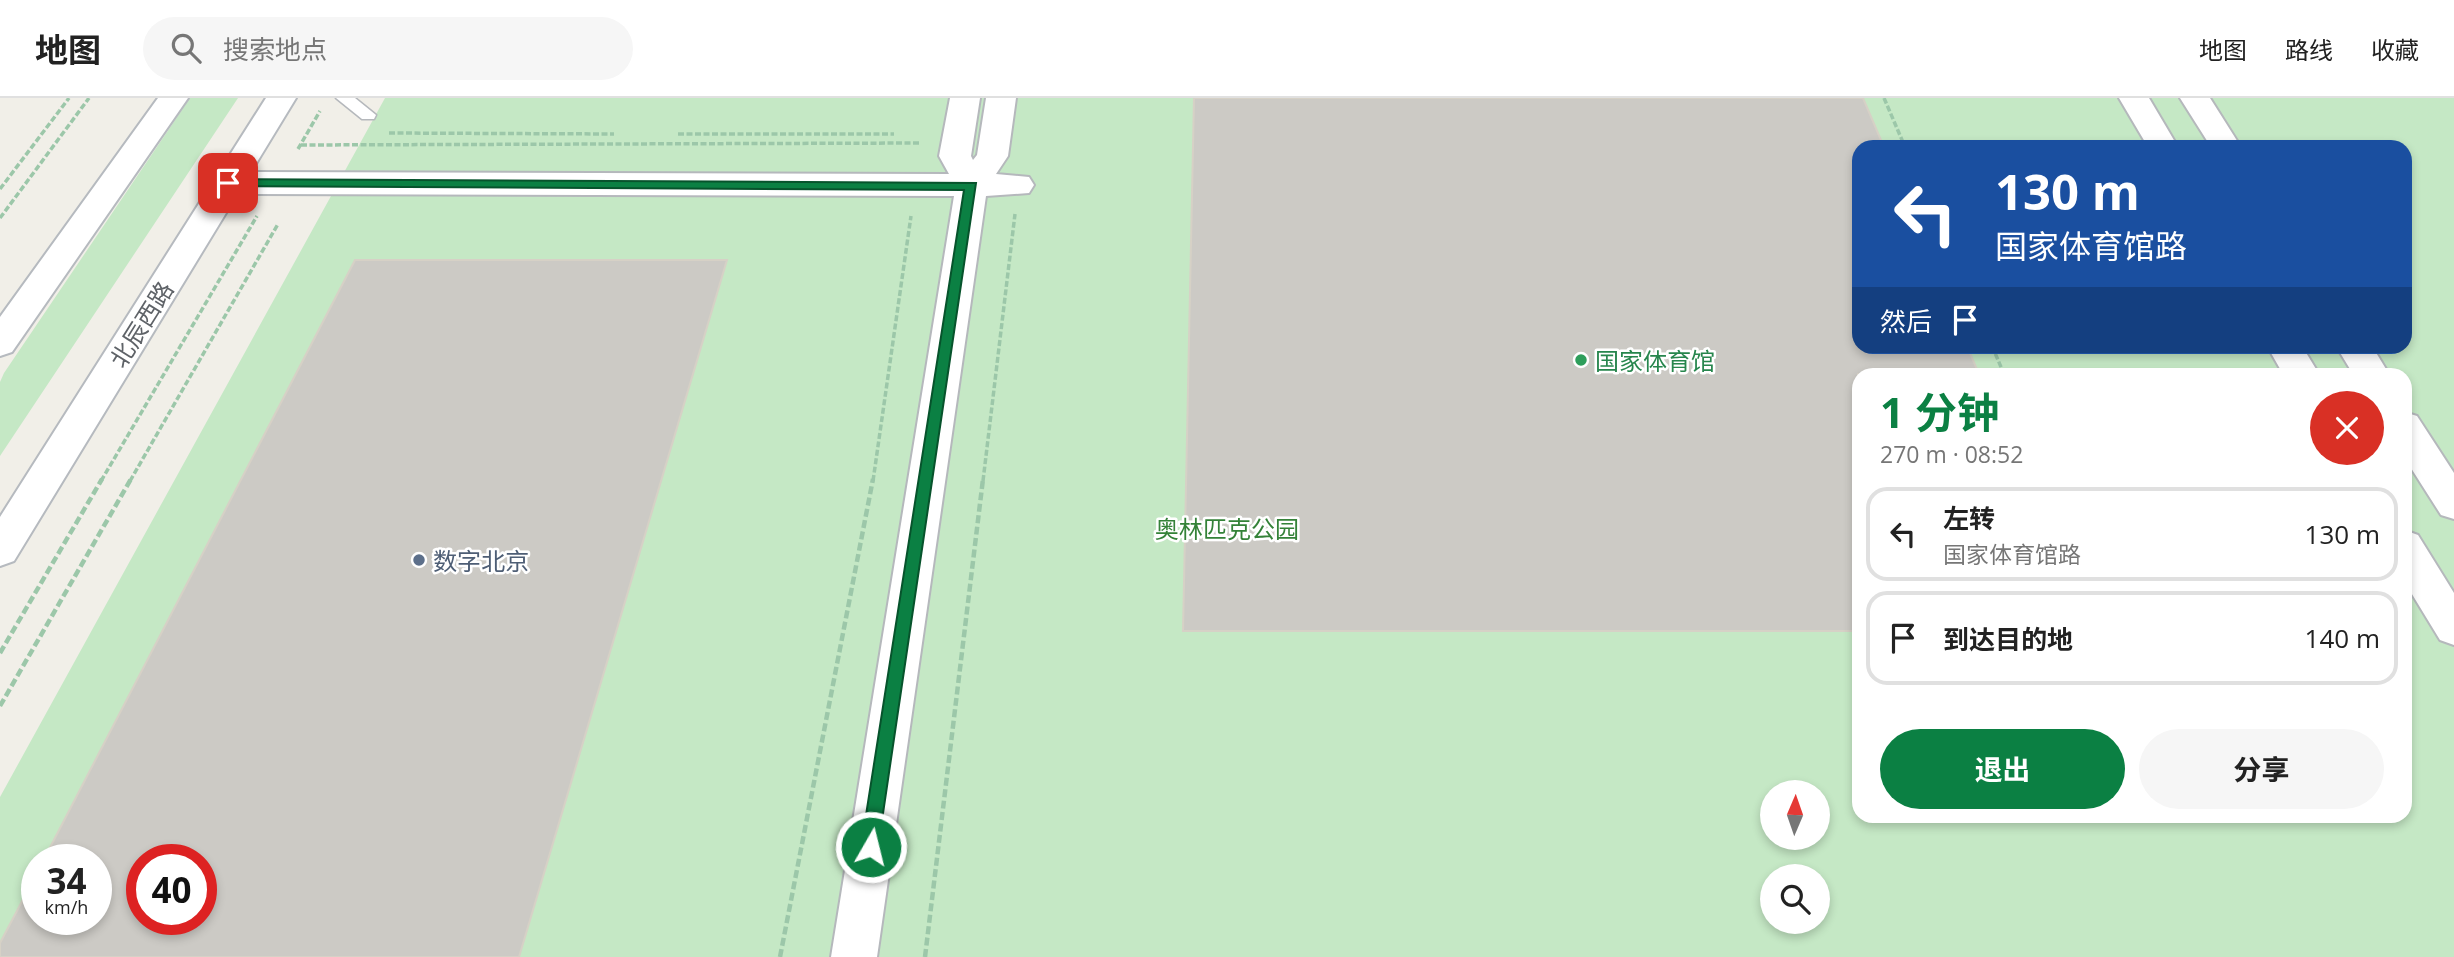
<!DOCTYPE html>
<html lang="zh">
<meta charset="utf-8">
<style>
:root{--surface:#fff;--page:#f6f6f6;--text:#222;--muted:#767676;--line:#e0e0e0;--accent:#0b8043}
body{margin:0;font-family:"Open Sans","Noto Sans SC",sans-serif;background:var(--page);color:var(--text);height:100vh;display:flex;flex-direction:column;font-size:26px;white-space:nowrap}
*{box-sizing:border-box;margin:0}
p{font-size:23px;color:var(--muted)}
.icon{flex:none;width:38px;height:38px;fill:none;stroke:currentColor;stroke-width:2;stroke-linecap:round;stroke-linejoin:round}
.map{position:relative;flex:1;overflow:hidden}
.panel{position:absolute;left:1852px;top:270px;width:560px;height:455px;display:flex;flex-direction:column;background:var(--surface);border-radius:21px;box-shadow:0 4px 10px #0003}
.panel>*{flex:none}
.hud{position:absolute;left:1852px;top:42px;width:560px;height:214px;border-radius:21px;box-shadow:0 4px 10px #0003;background:#1a4fa0;color:#fff;overflow:hidden}
.needle{width:46px;rotate:2deg}
.buttons{position:absolute;left:1760px;top:682px;display:grid;gap:14px}
.buttons a{display:grid;place-items:center;width:70px;height:70px;border-radius:50%;background:var(--surface);box-shadow:0 4px 10px #0003;font-size:35px}
.speed{position:absolute;left:21px;top:746px;display:flex;gap:14px;font-size:35px;font-weight:700;text-align:center}
.speed>*{display:grid;place-content:center;width:91px;height:91px;border-radius:50%;background:var(--surface);box-shadow:0 4px 10px #0003;line-height:1}
.speed small{font-size:18px;font-weight:400}
.speed .limit{border:10px solid #d22;background:#fff;color:#111}
.pin{position:absolute;display:grid;place-items:center;width:60px;height:60px;color:#fff;margin:-30px;border-radius:14px;box-shadow:0 4px 10px #0006}
.me{position:absolute;width:77px;margin:-38px;rotate:8deg;stroke-linejoin:round;filter:drop-shadow(0 0 5px #0008)}
.turn{display:flex;align-items:center;gap:24px;height:147px;padding:0 28px;font-size:32px}
.turn .icon{width:91px;height:91px;stroke-width:2.5}
.turn b{display:block;font-size:49px;line-height:60px}
.then{display:flex;align-items:center;height:66px;padding:0 28px;background:#0003;gap:14px;font-size:26px}
.round{display:grid;place-items:center;flex:none;width:74px;height:74px;border-radius:37px;background:var(--page)}
.head{display:flex;align-items:center;justify-content:space-between;height:119px;padding:0 28px}
h1{font-size:42px;font-weight:700;line-height:52px;color:var(--accent)}
.button{display:flex;gap:14px;margin-top:auto;padding:14px 28px}
.button a{flex:1;height:80px;border-radius:42px;background:var(--accent);color:#fff;font-size:28px;font-weight:700;line-height:80px;text-align:center}
.button a+a{background:var(--page);color:var(--text)}
ul{padding:0;list-style:none}
li{display:flex;align-items:center;gap:21px;height:94px;margin:0 14px 10px;padding:0 14px;border:4px solid var(--line);border-radius:21px}
li div{flex:1}
li b{display:block;font-size:26px}
li em{font-style:normal}
header{display:flex;align-items:center;gap:42px;box-sizing:border-box;height:98px;padding:0 35px;background:var(--surface);border-bottom:2px solid var(--line)}
header strong{font-size:33px}
nav{display:flex;gap:38px;margin-inline-start:auto;font-size:24px}
.search{width:490px;height:63px;background:var(--page);display:flex;align-items:center;gap:18px;box-sizing:border-box;padding:0 24px;border-radius:38px;color:var(--muted);font-size:26px}
.map>svg:first-child{display:block}
.green{fill:#c5e8c5;fill-rule:evenodd}
.building{fill:#cccac5;stroke:#d6d1c6;stroke-width:2;fill-rule:evenodd}
.lines{fill:none;stroke-linecap:round;stroke-linejoin:round}
.service-casing{stroke:#b5b8bc;stroke-width:3}
.tertiary-casing{stroke:#b5b8bc;stroke-width:4}
.secondary-casing{stroke:#b6babf;stroke-width:4}
.path-far1{stroke:#9cc7a9;stroke-width:3.5;stroke-dasharray:6 2.5;stroke-linecap:butt}
.path{stroke:#9cc7a9;stroke-width:4.5;stroke-dasharray:8 3.5;stroke-linecap:butt}
.service{fill:#fff;fill-rule:evenodd}
.tertiary{fill:#fff;fill-rule:evenodd}
.secondary{fill:#fff;fill-rule:evenodd}
.route{fill:#0b8043;stroke:#07532c;stroke-width:2}
.leisure-dot{fill:#2e9e5b;stroke:#fff;stroke-width:2.5}
.service-dot{fill:#5c6f8a;stroke:#fff;stroke-width:2.5}
.labels{text-anchor:middle;dominant-baseline:central;stroke-width:5;stroke-linejoin:round;paint-order:stroke}
.street-label{font-size:24px;fill:#5f6368;stroke:#fff}
.leisure-label{font-size:24px;fill:#27864d;stroke:#fff;text-anchor:start}
.park-label{font-size:24px;fill:#348238;stroke:#fff}
.service-label{font-size:24px;fill:#4e5e75;stroke:#fff;text-anchor:start}
</style>
<header>
<strong>地图</strong>
<div class="search"><svg class="icon" aria-label="search" viewBox="0 0 24 24"><circle cx="10" cy="10" r="6"/><path d="M15 15l6 6"/></svg>搜索地点</div>
<nav><a>地图</a><a>路线</a><a>收藏</a></nav>
</header>
<div class="map">
<svg width="2454" height="859" viewBox="0 0 2454 859">
<rect width="100%" height="100%" fill="#f1efe8"/>
<path class="green" d="M 190,0 L 238,0 L 0,358 L 0,284 L 4,275 Z
M 385,0 L 2454,0 L 2454,859 L 0,859 L 0,699 ZM 1858,49 L 2404,49 L 2404,248 L 1858,248 ZM 1858,276 L 2404,276 L 2404,718 L 1858,718 ZM 1773,695 L 1818,695 L 1818,740 L 1773,740 ZM 37,761 L 96,761 L 96,821 L 37,821 ZM 142,761 L 201,761 L 201,821 L 142,821 ZM 1773,779 L 1818,779 L 1818,824 L 1773,824 Z"/>
<path class="building" d="M 1194,0 L 1863,0 L 1884,49 L 1858,49 L 1858,248 L 1967,248 L 1979,276 L 1858,276 L 1858,533 L 1183,533 Z
M 355,162 L 727,162 L 519,859 L 0,859 L 0,845 L 37,775 L 37,821 L 96,821 L 96,761 L 44,761 ZM 142,761 L 201,761 L 201,821 L 142,821 Z"/>
<g class="lines">
<defs>
<path id="service" d="M 336,0 L 355,0 L 376,17 L 374,21 L 362,21 Z"/>
<path id="tertiary" d="M 950,0 L 980,0 L 971,58 L 973,62 L 977,57 L 986,0 L 1016,0 L 1008,58 L 996,76 L 1029,79 L 1034,87 L 1029,95 L 986,98 L 877,859 L 831,859 L 954,98 L 228,96 L 217,93 L 212,85 L 217,77 L 228,74 L 949,76 L 939,58 Z
M 2119,0 L 2149,0 L 2178,49 L 2148,49 Z
M 2180,0 L 2210,0 L 2241,49 L 2211,49 Z
M 2267,248 L 2302,248 L 2319,276 L 2283,276 Z
M 2336,248 L 2372,248 L 2389,276 L 2353,276 Z
M 2404,314 L 2417,318 L 2454,375 L 2454,421 L 2441,417 L 2404,359 Z
M 2404,432 L 2418,437 L 2454,495 L 2454,547 L 2440,542 L 2404,483 Z"/>
<path id="secondary" d="M 158,0 L 188,0 L 12,254 L 0,258 L 0,219 Z
M 266,0 L 296,0 L 14,463 L 0,468 L 0,419 Z"/>
</defs>
<use href="#service" class="service-casing"/>
<use href="#tertiary" class="tertiary-casing"/>
<use href="#secondary" class="secondary-casing"/>
<path class="path-far1" d="M 1884,0 L 1905,49
M 389,35 L 614,36
M 678,36 L 894,36
M 301,47 L 919,45
M 298,51 L 320,13
M 0,91 L 69,0
M 0,120 L 89,0
M 1992,248 L 2004,276
M 101,383 L 257,118
M 130,383 L 278,126
M 873,383 L 911,118
M 983,383 L 1015,116"/>
<path class="path" d="M 0,555 L 102,381
M 0,608 L 131,381
M 780,859 L 873,381
M 925,859 L 983,381"/>
<use href="#service" class="service"/>
<use href="#tertiary" class="tertiary"/>
<use href="#secondary" class="secondary"/>
</g>
<path class="route" d="M 228,81 L 976,85 L 877,756 L 871,758 L 864,756 L 861,749 L 964,92 L 223,88 L 221,85 Z"/>
<circle class="leisure-dot" cx="1581" cy="262" r="7"/>
<circle class="service-dot" cx="419" cy="462" r="7"/>
<g class="labels">
<g class="street-label">
<text transform="translate(141 226) rotate(-58)">北辰西路</text>
</g>
<g class="leisure-label">
<text x="1595" y="262">国家体育馆</text>
</g>
<g class="park-label">
<text x="1227" y="430">奥林匹克公园</text>
</g>
<g class="service-label">
<text x="433" y="462">数字北京</text>
</g>
</g>
</svg>
<div class="buttons">
<a><svg class="needle" viewBox="-14 -14 28 28"><path d="M0-13l5 13h-10z" fill="#e53935"/><path d="M0 13l5-13h-10z" fill="#767676"/></svg></a>
<a><svg class="icon" aria-label="search" viewBox="0 0 24 24"><circle cx="10" cy="10" r="6"/><path d="M15 15l6 6"/></svg></a>
</div>
<div class="speed"><div>34<small>km/h</small></div><div class="limit">40</div></div>
<div class="pin" style="left:228px;top:85px;background:#d93025"><svg class="icon" aria-label="arrive" viewBox="0 0 24 24"><path d="M6 21V4h12l-3 4 3 4H6"/></svg></div>
<svg class="me" style="left:871px;top:749px" viewBox="-20 -20 40 40"><circle r="17" fill="#0b8043" stroke="#fff" stroke-width="3"/><path d="M0-11L8 9 0 5-8 9z" fill="#fff"/></svg>
<div class="hud">
<div class="turn"><svg class="icon" aria-label="left" viewBox="0 0 24 24"><path d="M17 20v-9H6M10 6l-5 5 5 5"/></svg><div><b>130 m</b>国家体育馆路</div></div>
<div class="then">然后<svg class="icon" aria-label="arrive" viewBox="0 0 24 24"><path d="M6 21V4h12l-3 4 3 4H6"/></svg></div>
</div>
<section class="panel">
<div class="head"><div><h1>1 分钟</h1><p>270 m · 08:52</p></div><a class="round" style="background:#d93025;color:#fff"><svg class="icon" aria-label="close" viewBox="0 0 24 24"><path d="M6 6l12 12M18 6L6 18"/></svg></a></div>
<ul>
<li><svg class="icon" aria-label="left" viewBox="0 0 24 24"><path d="M17 20v-9H6M10 6l-5 5 5 5"/></svg><div><b>左转</b><p>国家体育馆路</p></div><em>130 m</em></li>
<li><svg class="icon" aria-label="arrive" viewBox="0 0 24 24"><path d="M6 21V4h12l-3 4 3 4H6"/></svg><div><b>到达目的地</b></div><em>140 m</em></li>
</ul>
<div class="button"><a>退出</a><a>分享</a></div>
</section>
</div>
